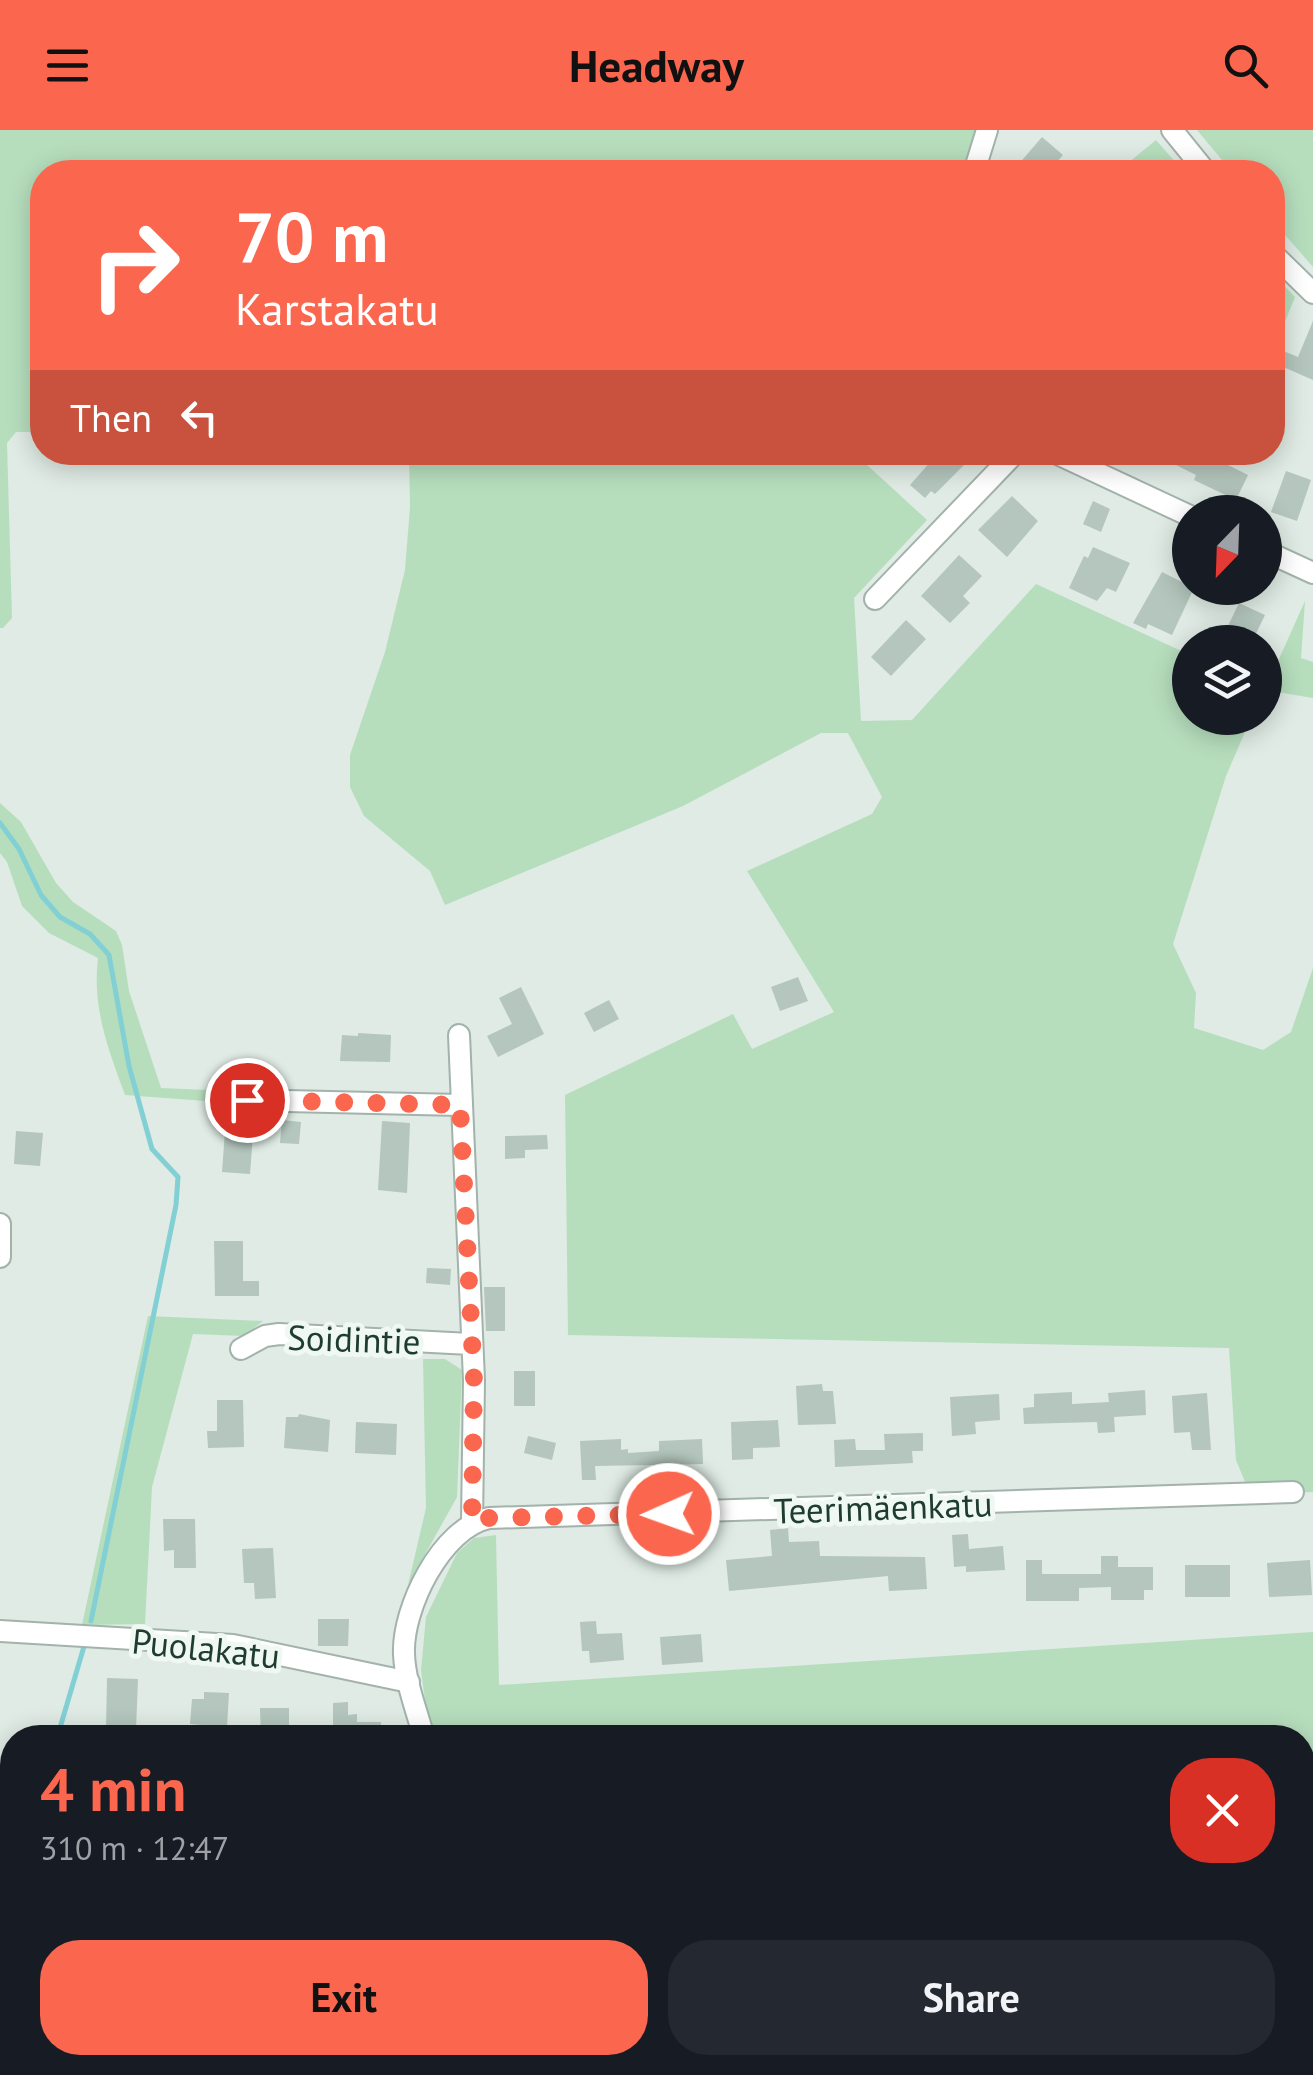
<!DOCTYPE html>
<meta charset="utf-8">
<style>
:root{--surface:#171b24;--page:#242831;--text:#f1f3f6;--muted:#9ea1a6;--accent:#fa674e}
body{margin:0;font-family:"PT Sans",sans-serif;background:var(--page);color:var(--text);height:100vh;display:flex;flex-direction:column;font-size:38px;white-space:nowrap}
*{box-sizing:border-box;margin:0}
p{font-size:32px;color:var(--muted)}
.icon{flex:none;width:55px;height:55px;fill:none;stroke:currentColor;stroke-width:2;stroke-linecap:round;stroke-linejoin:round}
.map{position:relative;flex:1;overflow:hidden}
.sheet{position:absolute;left:0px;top:1595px;width:1315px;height:350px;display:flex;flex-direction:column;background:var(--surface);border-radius:40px 40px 0 0;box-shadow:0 5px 25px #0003}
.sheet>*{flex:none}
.hud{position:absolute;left:30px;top:30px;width:1255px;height:305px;border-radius:40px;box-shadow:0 5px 25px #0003;background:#fa674e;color:#fff;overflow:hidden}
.needle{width:65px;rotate:203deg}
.buttons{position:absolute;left:1172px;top:365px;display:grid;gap:20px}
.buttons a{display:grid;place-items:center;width:110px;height:110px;border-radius:50%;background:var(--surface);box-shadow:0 5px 25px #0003;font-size:50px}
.pin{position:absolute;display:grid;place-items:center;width:85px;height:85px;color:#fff;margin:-42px;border:5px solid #fff;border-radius:50%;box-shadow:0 2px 10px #0007}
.me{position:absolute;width:110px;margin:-55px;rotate:268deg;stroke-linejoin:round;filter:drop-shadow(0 0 8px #0008)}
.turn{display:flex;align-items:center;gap:35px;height:210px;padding:0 40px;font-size:45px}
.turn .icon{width:130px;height:130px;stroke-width:2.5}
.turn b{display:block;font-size:70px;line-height:85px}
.then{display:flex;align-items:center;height:95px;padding:0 40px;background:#0003;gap:20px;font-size:38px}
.round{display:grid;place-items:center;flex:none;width:105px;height:105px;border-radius:40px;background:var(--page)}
.summary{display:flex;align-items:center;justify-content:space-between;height:170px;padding:0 40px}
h1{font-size:60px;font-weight:600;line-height:75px;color:var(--accent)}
.primary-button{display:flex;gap:20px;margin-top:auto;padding:20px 40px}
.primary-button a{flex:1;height:115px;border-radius:40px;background:var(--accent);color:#111;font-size:40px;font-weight:600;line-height:115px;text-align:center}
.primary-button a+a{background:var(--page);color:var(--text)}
header{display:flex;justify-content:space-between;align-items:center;height:130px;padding:0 40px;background:var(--accent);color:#111;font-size:45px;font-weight:600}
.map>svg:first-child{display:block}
.green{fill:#b6debd}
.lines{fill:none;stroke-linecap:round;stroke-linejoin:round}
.stream{stroke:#83d0d4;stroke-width:5}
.building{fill:#b4c6bd}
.minor-casing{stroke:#a2b3ab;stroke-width:24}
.minor{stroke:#fff;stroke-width:20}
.route{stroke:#fa674e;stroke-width:18;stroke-dasharray:0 32.4}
.labels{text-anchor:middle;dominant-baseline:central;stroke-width:10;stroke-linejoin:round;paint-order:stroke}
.street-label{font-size:35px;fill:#1f3c31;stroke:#eff8f3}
</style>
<header><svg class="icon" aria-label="menu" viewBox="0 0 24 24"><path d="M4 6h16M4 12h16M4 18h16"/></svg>Headway<svg class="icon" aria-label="search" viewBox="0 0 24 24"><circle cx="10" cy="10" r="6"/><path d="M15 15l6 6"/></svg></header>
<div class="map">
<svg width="1313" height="1945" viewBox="0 0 1313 1945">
<rect width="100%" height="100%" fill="#dfebe4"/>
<path class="green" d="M 0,0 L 977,0 L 972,26 L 964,42 L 42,42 L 42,302 L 16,302 L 7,313 L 12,488 L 3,498 L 0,498 Z
M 1197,0 L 1313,0 L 1313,137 L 1273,91 L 1272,42 L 1232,42 Z
M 1156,10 L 1184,42 L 1117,42 Z
M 1273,144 L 1295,167 L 1273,221 Z
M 409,323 L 854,323 L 927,390 L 854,468 L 861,591 L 912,590 L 1036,454 L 1190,525 L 1190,588 L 1251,588 L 1226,646 L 1173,814 L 1196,863 L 1194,898 L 1263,920 L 1291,902 L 1313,838 L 1313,1362 L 1250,1364 L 1236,1330 L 1229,1218 L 568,1205 L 565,965 L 733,884 L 752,919 L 834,882 L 747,741 L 872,684 L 882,667 L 848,603 L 821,603 L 683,676 L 445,775 L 430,741 L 364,686 L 350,657 L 350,625 L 385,522 L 405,440 L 410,377 Z
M 1305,471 L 1301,528 L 1313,532 L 1313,568 L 1265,560 Z
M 0,673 L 21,692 L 56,753 L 73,772 L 116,801 L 122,815 L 129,861 L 161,958 L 233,961 L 233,973 L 125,965 C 108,919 92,877 98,828 L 49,803 L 22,776 L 7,732 L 0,723 Z
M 148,1186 L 263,1191 L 244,1206 L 193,1204 L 152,1357 L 145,1494 L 82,1495 Z
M 423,1229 L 445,1229 L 462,1240 L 457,1367 L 408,1455 L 426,1378 Z
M 496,1405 L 499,1555 L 1313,1502 L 1313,1627 L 1303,1630 L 1302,1608 L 430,1608 L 421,1540 L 426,1487 L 457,1423 L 474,1408 Z
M 1194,1933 L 1195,1945 L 809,1945 L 808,1933 Z"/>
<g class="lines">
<path class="stream" d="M 0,693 L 19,719 L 41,765 L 60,787 L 90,804 L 109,825 L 129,936 L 152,1019 L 178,1047 L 176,1075 L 91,1491
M 57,1608 L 85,1513
M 0,1741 L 12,1712
M 0,1810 L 12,1828
M 87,1932 L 96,1945"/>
</g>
<path class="building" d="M 1042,7 L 1063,25 L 1048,42 L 1012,42 Z
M 1313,191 L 1313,250 L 1272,232 L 1276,218 L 1298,227 Z
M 939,322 L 951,322 L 964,335 L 935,364 L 931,361 L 925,368 L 910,355 Z
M 1150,322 L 1234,322 L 1228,335 L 1248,345 L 1236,370 L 1194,350 L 1196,345 Z
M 1286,341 L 1311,350 L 1297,391 L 1271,382 Z
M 1012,366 L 1038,391 L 1007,427 L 978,400 Z
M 1093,371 L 1110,379 L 1101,402 L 1083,394 Z
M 1093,417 L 1130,433 L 1116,462 L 1107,458 L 1097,471 L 1069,458 L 1084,426 L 1088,428 Z
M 959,425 L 982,446 L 963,466 L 970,473 L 950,493 L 921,466 Z
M 1162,442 L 1194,458 L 1172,505 L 1148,494 L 1146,499 L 1133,493 Z
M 1239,473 L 1265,485 L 1252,512 L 1220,512 Z
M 906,490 L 926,509 L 891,546 L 871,527 Z
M 798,847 L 808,871 L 780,881 L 771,857 Z
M 521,857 L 544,904 L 498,927 L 487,906 L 512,894 L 499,868 Z
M 609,870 L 619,889 L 594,902 L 584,883 Z
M 358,903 L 391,905 L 390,932 L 340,931 L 342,905 L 358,906 Z
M 226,987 L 254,990 L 250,1044 L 222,1042 Z
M 282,990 L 301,992 L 299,1014 L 280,1013 Z
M 382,991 L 410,993 L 407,1063 L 378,1060 Z
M 16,1001 L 43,1003 L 40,1036 L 14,1034 Z
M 547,1005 L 548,1019 L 525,1020 L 525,1028 L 505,1029 L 505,1006 Z
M 214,1111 L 243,1111 L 243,1151 L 259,1151 L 259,1166 L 215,1166 Z
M 427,1138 L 451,1139 L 450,1155 L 426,1153 Z
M 484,1157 L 505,1157 L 505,1201 L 486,1201 Z
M 514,1241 L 535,1241 L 535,1276 L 514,1276 Z
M 822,1254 L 823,1261 L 833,1261 L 836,1294 L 798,1295 L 796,1256 Z
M 1145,1260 L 1146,1285 L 1114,1287 L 1115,1302 L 1098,1303 L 1097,1292 L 1024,1294 L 1023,1278 L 1034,1277 L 1034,1264 L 1072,1262 L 1072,1274 L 1109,1272 L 1108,1263 Z
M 1207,1263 L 1211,1320 L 1192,1320 L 1190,1302 L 1174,1303 L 1172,1266 Z
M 999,1264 L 1000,1290 L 975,1292 L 976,1304 L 952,1306 L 950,1267 Z
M 217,1270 L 243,1270 L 244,1317 L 208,1318 L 207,1301 L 217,1301 Z
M 299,1284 L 330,1290 L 328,1322 L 284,1318 L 286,1287 L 298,1287 Z
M 778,1290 L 780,1317 L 753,1318 L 753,1329 L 732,1330 L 731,1292 Z
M 356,1292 L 397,1294 L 396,1325 L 355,1323 Z
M 923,1303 L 923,1321 L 912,1321 L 913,1333 L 835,1337 L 834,1310 L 855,1309 L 856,1320 L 885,1320 L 884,1304 Z
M 528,1306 L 556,1313 L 552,1330 L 524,1323 Z
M 621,1309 L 621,1320 L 628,1319 L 628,1323 L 659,1321 L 659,1311 L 702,1309 L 703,1334 L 667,1335 L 668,1350 L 654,1351 L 653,1335 L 595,1336 L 596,1350 L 582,1350 L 580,1311 Z
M 163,1389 L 195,1389 L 196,1438 L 174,1438 L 174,1420 L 164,1421 Z
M 788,1398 L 789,1412 L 819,1411 L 820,1426 L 925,1427 L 927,1459 L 889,1461 L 888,1446 L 729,1461 L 726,1430 L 772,1426 L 770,1400 Z
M 968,1404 L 969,1419 L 1003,1416 L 1005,1440 L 966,1442 L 966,1436 L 954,1437 L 952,1405 Z
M 273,1418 L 276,1468 L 255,1469 L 254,1453 L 244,1453 L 242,1419 Z
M 1101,1426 L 1118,1426 L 1118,1437 L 1153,1437 L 1153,1460 L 1144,1460 L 1144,1470 L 1111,1470 L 1111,1457 L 1079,1458 L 1079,1471 L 1026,1471 L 1026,1430 L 1042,1430 L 1042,1444 L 1101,1444 Z
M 1310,1430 L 1312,1465 L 1269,1467 L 1267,1433 Z
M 1185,1435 L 1230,1435 L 1230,1467 L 1185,1467 Z
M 318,1489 L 349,1489 L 348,1516 L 318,1516 Z
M 596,1491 L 597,1504 L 622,1503 L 624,1530 L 590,1533 L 589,1521 L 582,1521 L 580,1492 Z
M 701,1504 L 703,1532 L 662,1535 L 660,1507 Z
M 107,1548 L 138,1549 L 136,1600 L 106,1599 Z
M 204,1562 L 229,1563 L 227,1597 L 190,1594 L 192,1569 L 204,1569 Z
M 348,1572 L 348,1585 L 357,1584 L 357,1592 L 381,1592 L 382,1608 L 333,1608 L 333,1573 Z
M 260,1578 L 289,1578 L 289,1608 L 261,1608 Z"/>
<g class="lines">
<defs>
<path id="minor" d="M 1172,0 L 1206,42
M 974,42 L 987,0
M 1272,123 L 1313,163
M 1053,322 L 1190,386
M 1265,421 L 1313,443
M 875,469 L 1016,322
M 459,905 L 474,1250 L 472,1392
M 247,970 L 460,975
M 0,1094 L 0,1127
M 241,1219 L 265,1206 L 279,1204 L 470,1214
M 0,1501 L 233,1515 L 409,1552
M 424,1608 C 417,1581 405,1552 404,1524 C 402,1479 441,1398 489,1388 L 1293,1362
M 443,1932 L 444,1945
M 797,1932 L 799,1945
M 1266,1945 L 1299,1932"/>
</defs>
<use href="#minor" class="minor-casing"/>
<use href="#minor" class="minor"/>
</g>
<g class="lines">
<path class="route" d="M 247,970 L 460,975 L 474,1250 L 472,1392 L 489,1388 L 669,1384"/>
</g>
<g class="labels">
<g class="street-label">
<text transform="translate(354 1209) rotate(2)">Soidintie</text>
<text transform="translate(883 1377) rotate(-2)">Teerimäenkatu</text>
<text transform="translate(206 1518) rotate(6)">Puolakatu</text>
</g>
</g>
</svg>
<div class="buttons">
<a><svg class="needle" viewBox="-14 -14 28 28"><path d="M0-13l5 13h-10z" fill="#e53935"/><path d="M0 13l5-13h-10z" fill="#9ea1a6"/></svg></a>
<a><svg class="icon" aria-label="layers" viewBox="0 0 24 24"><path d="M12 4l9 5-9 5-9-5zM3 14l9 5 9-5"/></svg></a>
</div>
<div class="pin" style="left:247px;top:970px;background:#d93025"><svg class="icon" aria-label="arrive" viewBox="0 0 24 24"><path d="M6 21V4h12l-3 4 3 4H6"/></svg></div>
<svg class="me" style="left:669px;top:1384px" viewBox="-20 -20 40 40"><circle r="17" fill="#fa674e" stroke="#fff" stroke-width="3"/><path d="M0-11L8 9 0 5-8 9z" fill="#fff"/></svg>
<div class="hud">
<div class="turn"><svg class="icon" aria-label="right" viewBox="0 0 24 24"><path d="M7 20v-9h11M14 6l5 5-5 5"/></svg><div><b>70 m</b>Karstakatu</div></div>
<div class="then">Then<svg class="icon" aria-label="left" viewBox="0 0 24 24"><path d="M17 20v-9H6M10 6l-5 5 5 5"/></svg></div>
</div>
<section class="sheet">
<div class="summary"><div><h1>4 min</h1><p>310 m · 12:47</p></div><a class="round" style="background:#d93025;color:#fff"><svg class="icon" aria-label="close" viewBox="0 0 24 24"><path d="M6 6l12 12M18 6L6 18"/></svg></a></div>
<div class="primary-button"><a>Exit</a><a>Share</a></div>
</section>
</div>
